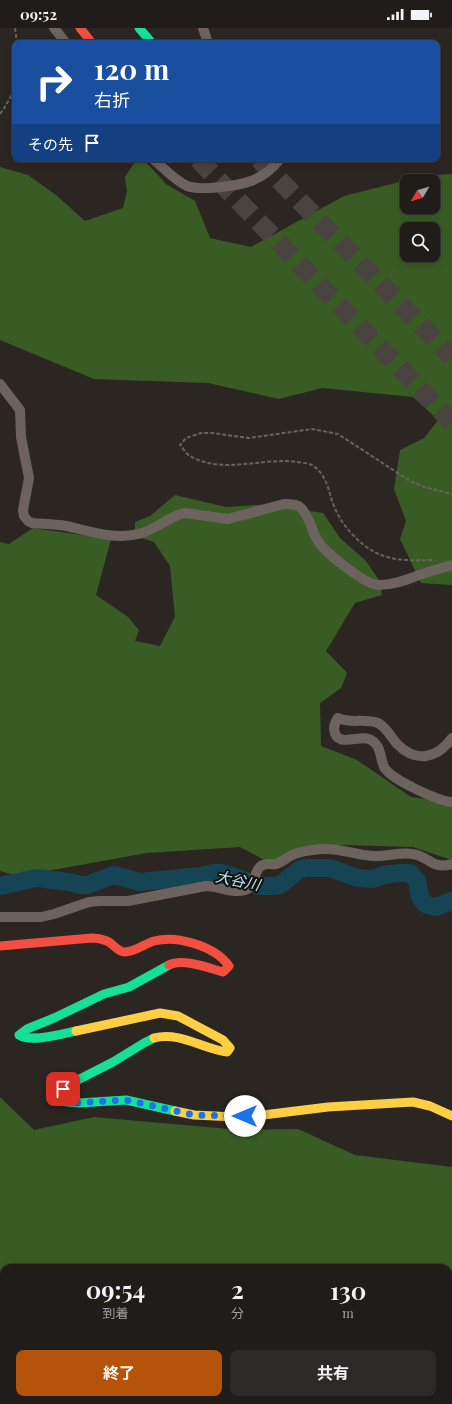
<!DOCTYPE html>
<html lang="ja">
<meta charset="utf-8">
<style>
:root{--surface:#201c1a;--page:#2d2927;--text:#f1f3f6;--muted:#a2a1a2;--line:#3d3a39;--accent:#b45309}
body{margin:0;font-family:"Playfair Display","Noto Sans JP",serif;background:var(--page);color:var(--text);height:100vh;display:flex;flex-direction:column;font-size:15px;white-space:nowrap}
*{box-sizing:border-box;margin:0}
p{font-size:13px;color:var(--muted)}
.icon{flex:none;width:22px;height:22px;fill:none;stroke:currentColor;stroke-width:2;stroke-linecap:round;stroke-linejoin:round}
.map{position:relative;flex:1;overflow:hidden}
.sheet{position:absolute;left:0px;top:1236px;width:452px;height:140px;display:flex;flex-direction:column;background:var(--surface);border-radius:12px 12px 0 0;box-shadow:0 2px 10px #0003,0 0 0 1px var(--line)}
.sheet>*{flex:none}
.top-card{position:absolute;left:12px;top:12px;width:428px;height:122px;border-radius:8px;box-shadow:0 2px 10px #0003,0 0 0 1px var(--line);background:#1a4fa0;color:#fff;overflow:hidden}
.needle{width:26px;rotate:232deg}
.controls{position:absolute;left:400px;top:146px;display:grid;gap:8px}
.controls a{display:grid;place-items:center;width:40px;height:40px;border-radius:8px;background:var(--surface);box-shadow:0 2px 10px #0003,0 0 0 1px var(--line);font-size:20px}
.pin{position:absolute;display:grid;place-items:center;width:34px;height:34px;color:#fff;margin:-17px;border-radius:8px;box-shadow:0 2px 6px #0006}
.me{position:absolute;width:44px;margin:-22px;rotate:270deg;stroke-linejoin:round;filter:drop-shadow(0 0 3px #0008)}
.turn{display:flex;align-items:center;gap:14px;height:84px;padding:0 16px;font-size:18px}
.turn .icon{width:52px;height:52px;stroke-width:2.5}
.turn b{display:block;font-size:28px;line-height:34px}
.then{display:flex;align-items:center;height:38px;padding:0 16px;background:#0003;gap:8px;font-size:15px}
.eta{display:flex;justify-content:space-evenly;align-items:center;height:68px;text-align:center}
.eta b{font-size:24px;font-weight:700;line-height:28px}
.cta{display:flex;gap:8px;margin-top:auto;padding:8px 16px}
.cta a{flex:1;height:46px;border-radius:8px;background:var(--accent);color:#fff;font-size:16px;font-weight:700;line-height:46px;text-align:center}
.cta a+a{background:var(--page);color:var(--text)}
.status{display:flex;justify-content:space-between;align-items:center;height:28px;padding:0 20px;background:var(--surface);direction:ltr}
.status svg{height:11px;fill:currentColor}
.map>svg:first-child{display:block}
.forest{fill:#395c25;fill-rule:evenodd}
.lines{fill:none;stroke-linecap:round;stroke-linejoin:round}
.river{stroke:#154455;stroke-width:18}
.highway-tunnel{stroke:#494440;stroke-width:19;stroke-dasharray:19 10;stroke-linecap:butt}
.path{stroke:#6a625f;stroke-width:2;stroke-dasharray:4 2;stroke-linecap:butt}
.street{stroke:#6c625e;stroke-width:10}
.fast{stroke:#16e098;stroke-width:9}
.slow{stroke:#ffcf43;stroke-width:9}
.jam{stroke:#f24e42;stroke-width:9}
.route{stroke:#1a73e8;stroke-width:7;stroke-dasharray:0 12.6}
.labels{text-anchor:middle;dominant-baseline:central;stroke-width:4;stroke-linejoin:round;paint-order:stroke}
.water-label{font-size:15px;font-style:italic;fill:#bbe8fc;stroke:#14100c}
</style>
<div class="status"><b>09:52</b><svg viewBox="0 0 49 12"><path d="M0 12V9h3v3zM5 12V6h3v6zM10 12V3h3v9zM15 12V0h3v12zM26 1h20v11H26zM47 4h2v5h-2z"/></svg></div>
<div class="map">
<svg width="452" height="1376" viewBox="0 0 452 1376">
<rect width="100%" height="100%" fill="#2b2622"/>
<path class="forest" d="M 138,131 L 143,131 L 166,156 L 195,173 L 210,210 L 251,219 L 344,168 L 423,148 L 452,146 L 452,557 L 421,555 L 400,511 L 406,493 L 394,461 L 400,422 L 424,410 L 438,392 L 413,369 L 322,360 L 279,371 L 208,355 L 94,351 L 0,312 L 0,139 L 28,147 L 56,167 L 85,193 L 123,180 L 127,163 L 125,149 L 134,135 ZM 407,153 L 433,153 L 433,179 L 407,179 ZM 407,201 L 433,201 L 433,227 L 407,227 Z
M 175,467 L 226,479 L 287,475 L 303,482 L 323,485 L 340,510 L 366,533 L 379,552 L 382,567 L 355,575 L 326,623 L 347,645 L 341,660 L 320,675 L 321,718 L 357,732 L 411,769 L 452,774 L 452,832 L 413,819 L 343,817 L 270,835 L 240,819 L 147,825 L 41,844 L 15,847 L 0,843 L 0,514 L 9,516 L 33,500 L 111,511 L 96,567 L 128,589 L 139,602 L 135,613 L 160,618 L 175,589 L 170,538 L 154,514 L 135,508 L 135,494 L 150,488 Z
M 0,1069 L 34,1102 L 94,1089 L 240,1102 L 298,1101 L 355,1127 L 452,1139 L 452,1376 L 184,1376 L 184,1372 L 448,1372 L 448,1240 L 4,1240 L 4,1339 L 0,1333 Z
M 28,1372 L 112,1372 L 104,1376 L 33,1376 Z"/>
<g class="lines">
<path class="river" d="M 0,858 L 36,850 L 69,854 L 81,857 L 87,857 L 114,847 L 140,854 L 201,848 L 213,845 L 222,845 L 260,858 L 273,858 L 280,857 L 299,842 L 305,840 L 330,840 L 358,850 L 373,851 L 384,847 L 399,845 L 410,845 L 417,853 L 420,869 L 425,876 L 436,879 L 452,873"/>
<path class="highway-tunnel" d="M 198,131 L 452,394
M 259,131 L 452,329"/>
<path class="path" d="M 15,0 L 17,15
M 0,86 L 3,82 L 15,61
M 432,532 C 400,533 378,533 354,508 C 344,498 337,487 332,473 C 328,459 325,445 312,437 C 308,435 302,435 297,434 C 262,429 223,447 190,428 C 186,426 183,420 180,417 L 186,410 L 201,405 L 212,405 L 249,410 L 312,401 L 338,406 L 410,453 L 424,459 L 452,466"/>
<path class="street" d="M 54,0 L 66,15
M 203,0 L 208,15
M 153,131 C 164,140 174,152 187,158 C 200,163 238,158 251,153 C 262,149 273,140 280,131
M 0,356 L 20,382 L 21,409 L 29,450 L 23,482 L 24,488 L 28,493 L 32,495 C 43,496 54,496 66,498 C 90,503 114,512 138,506 C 157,502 168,488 185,485 L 228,491 L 284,476 C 290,476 297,476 301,480 C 310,489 311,502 318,513 C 324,524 366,557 378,557 C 396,557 410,550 425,545 C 434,542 443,540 452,537
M 452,710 C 437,731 416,735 397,716 C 391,709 386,699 378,695 C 365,690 350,696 338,690 C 335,694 334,697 334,701 C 336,722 361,705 371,712 C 381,717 380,730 384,739 C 390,751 438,773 452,774
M 0,889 L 41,889 L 54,886 L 89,874 L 100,873 L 128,873 L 206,858 C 218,858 232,866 245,862 C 256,859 253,844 261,838 C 266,834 271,837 276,836 C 282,834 286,830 292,827 C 301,823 312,822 322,821 C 342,820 354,827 373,828 C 386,829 399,824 412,826 C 430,828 431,842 452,836
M 0,1360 L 4,1365
M 11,1372 L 14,1376"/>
<path class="fast" d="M 139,0 L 152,15
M 76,1003 C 62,1006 30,1015 19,1007 L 27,1001 L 54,990 L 104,966 L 129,959 L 169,937
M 154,1010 L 144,1015 L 113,1034 L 68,1057 L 63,1061 L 63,1068 L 66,1074 L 79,1075 L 126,1072 L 175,1083"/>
<path class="slow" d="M 76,1003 L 160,985 L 178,988 L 223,1012 L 230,1020 L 227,1024 C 203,1021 179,1003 154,1010
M 175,1083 L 194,1087 L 235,1089 L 255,1088 L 328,1079 L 413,1074 L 430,1078 L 452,1088"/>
<path class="jam" d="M 80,0 L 92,15
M 0,918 L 92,910 C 97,910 102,911 107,913 C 114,916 117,924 125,924 C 135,924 144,916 154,913 C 177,907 215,918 229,938 L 223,944 C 209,940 183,930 169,937"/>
</g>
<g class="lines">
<path class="route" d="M 63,1061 C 61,1070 64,1074 72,1075 L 126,1072 L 194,1087 L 245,1088"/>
</g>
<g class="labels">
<g class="water-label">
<text transform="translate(238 852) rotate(12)">大谷川</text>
</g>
</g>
</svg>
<div class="controls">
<a><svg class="needle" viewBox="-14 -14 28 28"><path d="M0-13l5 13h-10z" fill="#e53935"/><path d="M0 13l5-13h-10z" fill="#a2a1a2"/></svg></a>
<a><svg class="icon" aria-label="search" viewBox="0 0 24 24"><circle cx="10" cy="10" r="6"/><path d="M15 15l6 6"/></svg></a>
</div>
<div class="pin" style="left:63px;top:1061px;background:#d93025"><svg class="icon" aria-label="arrive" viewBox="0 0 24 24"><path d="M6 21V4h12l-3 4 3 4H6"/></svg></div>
<svg class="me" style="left:245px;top:1088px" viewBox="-20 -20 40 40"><circle r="19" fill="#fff"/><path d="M0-13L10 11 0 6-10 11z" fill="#1a73e8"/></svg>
<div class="top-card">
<div class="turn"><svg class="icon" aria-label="right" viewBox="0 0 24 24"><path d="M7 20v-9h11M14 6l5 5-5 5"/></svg><div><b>120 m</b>右折</div></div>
<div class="then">その先<svg class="icon" aria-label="arrive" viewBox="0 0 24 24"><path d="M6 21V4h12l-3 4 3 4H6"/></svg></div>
</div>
<section class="sheet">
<div class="eta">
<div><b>09:54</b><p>到着</p></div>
<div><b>2</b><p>分</p></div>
<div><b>130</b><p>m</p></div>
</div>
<div class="cta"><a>終了</a><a>共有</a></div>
</section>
</div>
